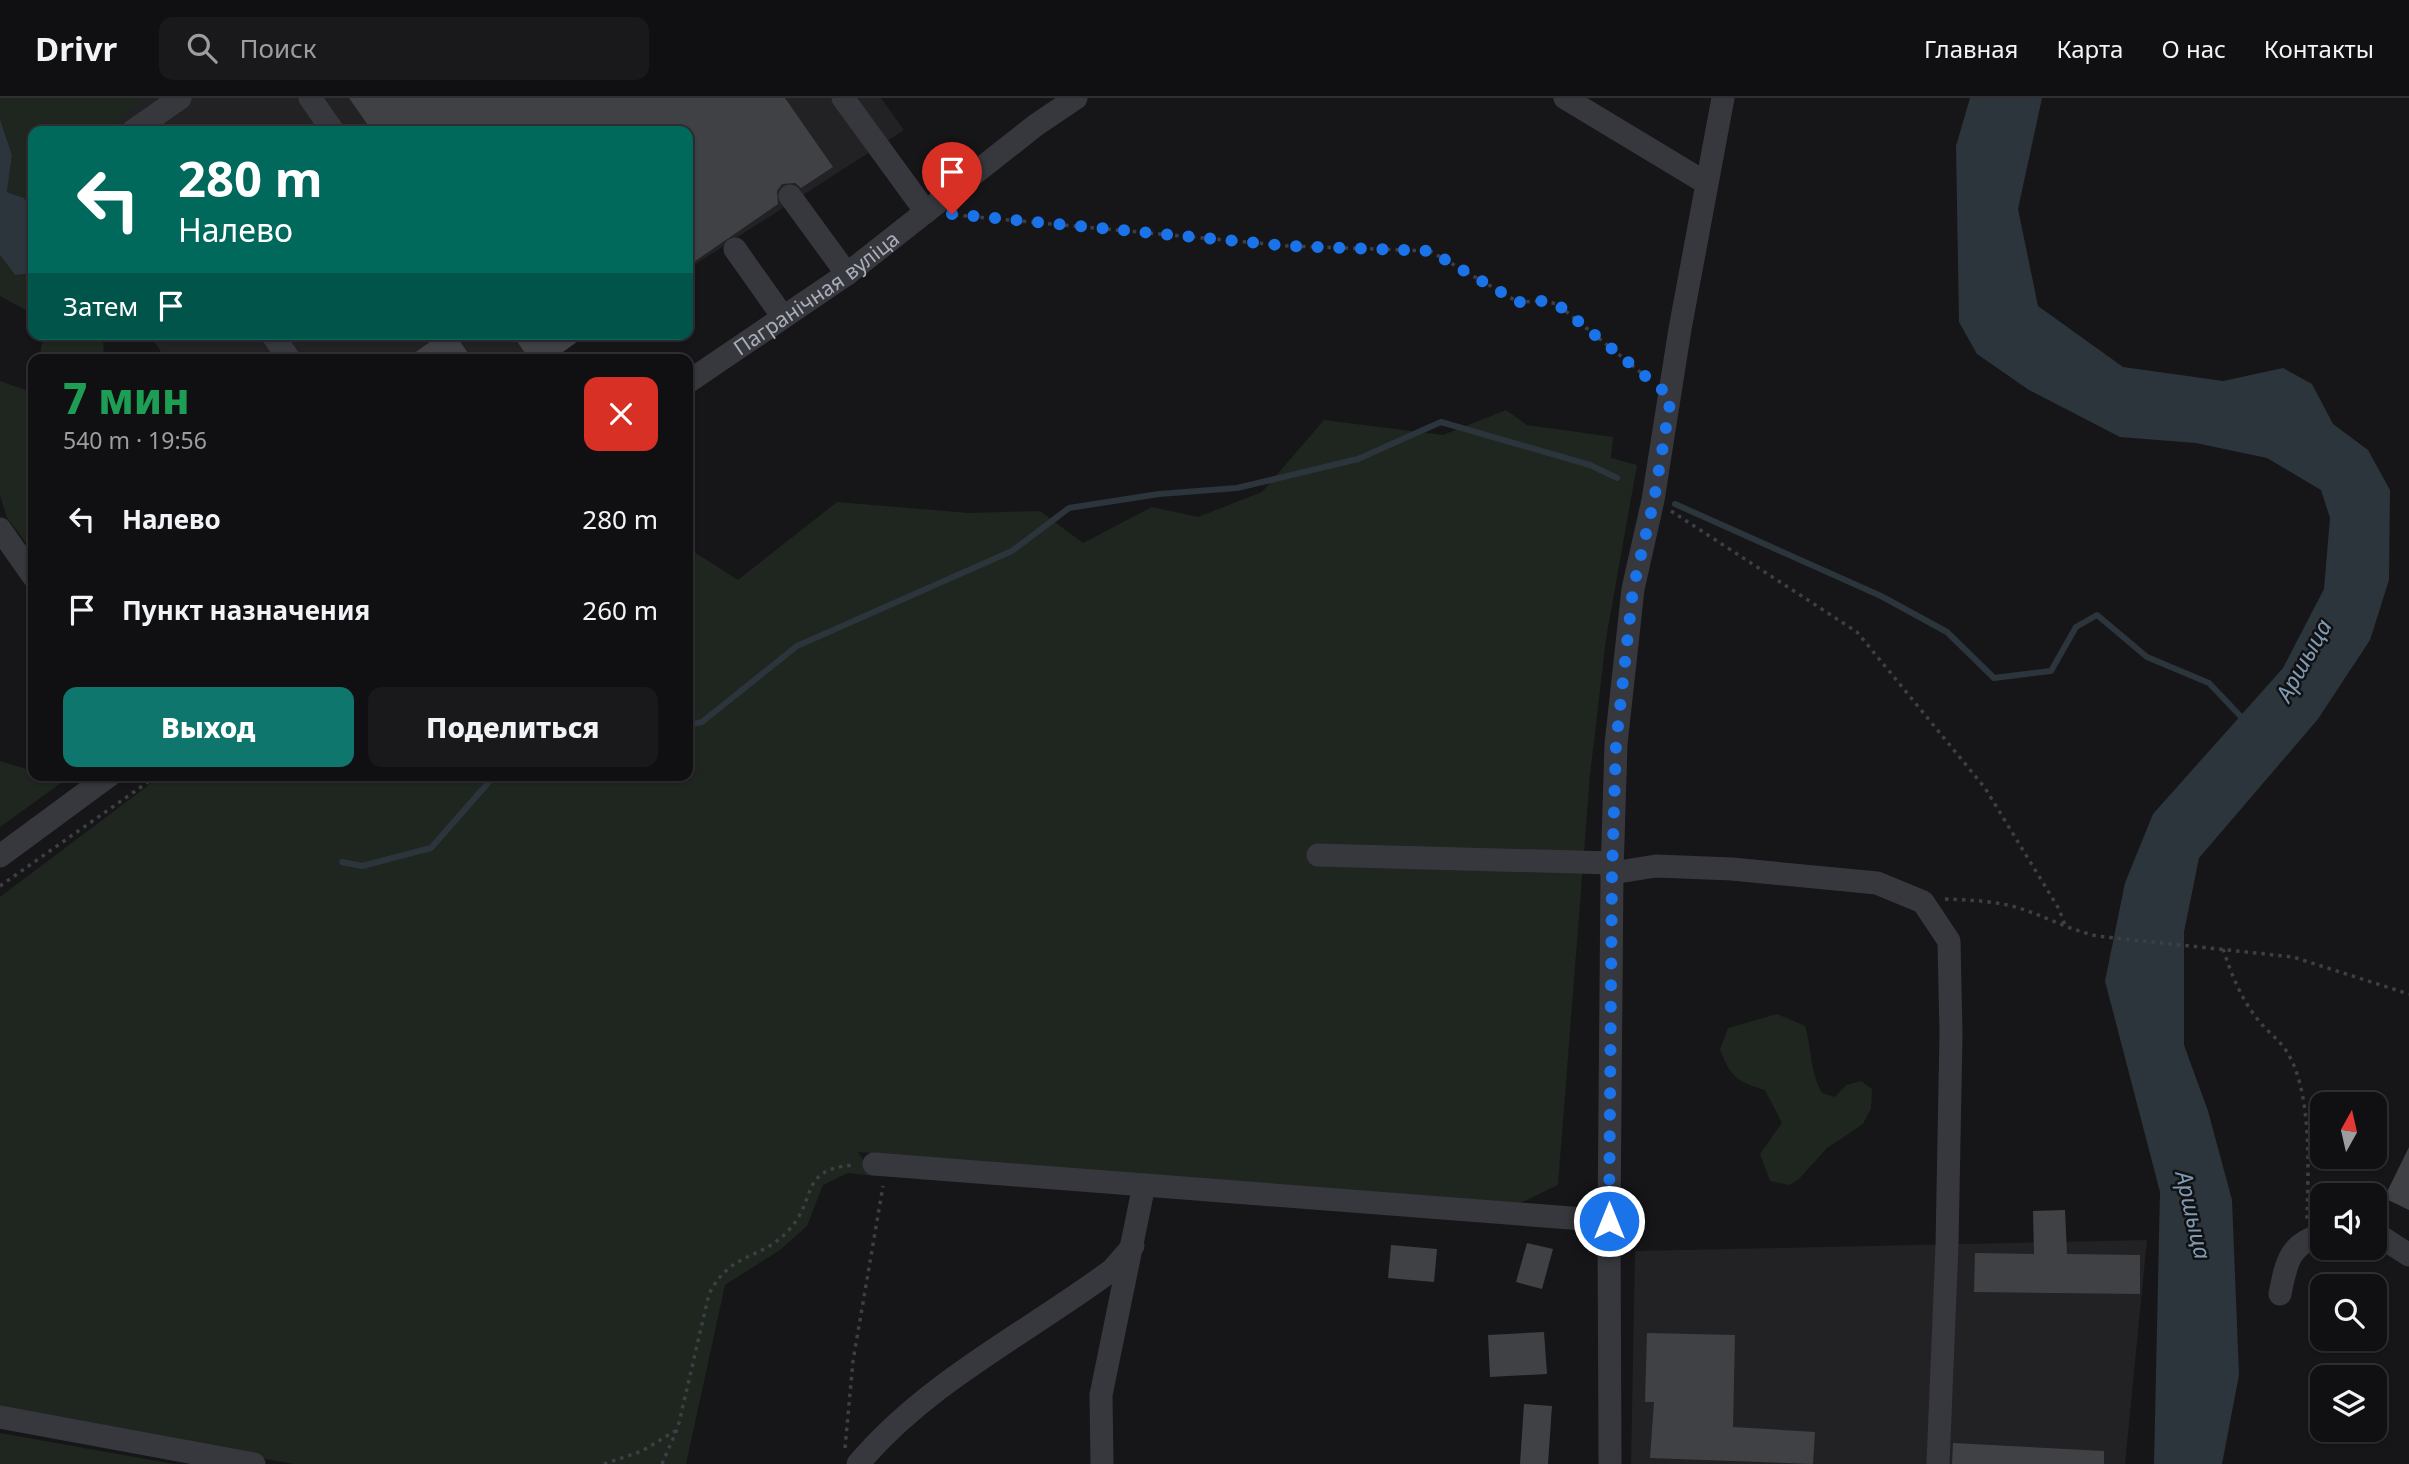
<!DOCTYPE html>
<html lang="ru">
<meta charset="utf-8">
<style>
:root{--surface:#101012;--page:#19191b;--text:#f1f3f6;--muted:#9c9d9f;--line:#303032;--accent:#0f766e}
body{margin:0;font-family:"Noto Sans",sans-serif;background:var(--page);color:var(--text);height:100vh;display:flex;flex-direction:column;font-size:26px;white-space:nowrap}
*{box-sizing:border-box;margin:0}
p{font-size:23px;color:var(--muted)}
.icon{flex:none;width:38px;height:38px;fill:none;stroke:currentColor;stroke-width:2;stroke-linecap:round;stroke-linejoin:round}
.map{position:relative;flex:1;overflow:hidden}
.details{position:absolute;left:28px;top:256px;width:665px;height:427px;display:flex;flex-direction:column;background:var(--surface);border-radius:14px;box-shadow:0 2px 5px #0004,0 0 0 2px var(--line)}
.details>*{flex:none}
.banner{position:absolute;left:28px;top:28px;width:665px;height:214px;border-radius:14px;box-shadow:0 2px 5px #0004,0 0 0 2px var(--line);background:#00695c;color:#fff;overflow:hidden}
.needle{width:46px;rotate:8deg}
.fabs{position:absolute;left:2310px;top:994px;display:grid;gap:14px}
.fabs a{display:grid;place-items:center;width:77px;height:77px;border-radius:14px;background:var(--surface);box-shadow:0 2px 5px #0004,0 0 0 2px var(--line);font-size:35px}
.pin{position:absolute;display:grid;place-items:center;width:60px;height:60px;color:#fff;margin:-72px -30px;border-radius:50% 50% 50% 0;rotate:-45deg;box-shadow:0 0 7px #0007}
.pin .icon{rotate:45deg}
.me{position:absolute;width:77px;margin:-38px;rotate:0deg;stroke-linejoin:round;filter:drop-shadow(0 0 5px #0008)}
.turn{display:flex;align-items:center;gap:24px;height:147px;padding:0 35px;font-size:32px}
.turn .icon{width:91px;height:91px;stroke-width:2.5}
.turn b{display:block;font-size:49px;line-height:60px}
.then{display:flex;align-items:center;height:66px;padding:0 35px;background:#0003;gap:14px;font-size:26px}
.round{display:grid;place-items:center;flex:none;width:74px;height:74px;border-radius:14px;background:var(--page)}
.headline{display:flex;align-items:center;justify-content:space-between;height:119px;padding:0 35px}
h1{font-size:42px;font-weight:800;line-height:52px;color:#1e9e55}
.action{display:flex;gap:14px;margin-top:auto;padding:14px 35px}
.action a{flex:1;height:80px;border-radius:14px;background:var(--accent);color:#fff;font-size:28px;font-weight:800;line-height:80px;text-align:center}
.action a+a{background:var(--page);color:var(--text)}
ul{padding:0;list-style:none}
li{display:flex;align-items:center;gap:21px;height:91px;padding:0 35px}
li div{flex:1}
li b{display:block;font-size:26px}
li em{font-style:normal}
header{display:flex;align-items:center;gap:42px;box-sizing:border-box;height:98px;padding:0 35px;background:var(--surface);border-bottom:2px solid var(--line)}
header strong{font-size:33px}
nav{display:flex;gap:38px;margin-inline-start:auto;font-size:24px}
.search{width:490px;height:63px;background:var(--page);display:flex;align-items:center;gap:18px;box-sizing:border-box;padding:0 24px;border-radius:14px;color:var(--muted);font-size:26px}
.map>svg:first-child{display:block}
.built{fill:#222225}
.green{fill:#1e261f}
.water{fill:#2c353c}
.lines{fill:none;stroke-linecap:round;stroke-linejoin:round}
.stream{stroke:#2c353c;stroke-width:6}
.building{fill:#404145}
.path{stroke:#3d3f44;stroke-width:3.5;stroke-dasharray:3.5 5;stroke-linecap:butt}
.minor{stroke:#37383d;stroke-width:23}
.route{stroke:#1a73e8;stroke-width:12;stroke-dasharray:0 21.6}
.labels{text-anchor:middle;dominant-baseline:central;stroke-width:5;stroke-linejoin:round;paint-order:stroke}
.street-label{font-size:21px;fill:#a8adb8;stroke:#111113}
.water-label{font-size:23px;font-style:italic;fill:#7f9bb3;stroke:#111113}
</style>
<header>
<strong>Drivr</strong>
<div class="search"><svg class="icon" aria-label="search" viewBox="0 0 24 24"><circle cx="10" cy="10" r="6"/><path d="M15 15l6 6"/></svg>Поиск</div>
<nav><a>Главная</a><a>Карта</a><a>О нас</a><a>Контакты</a></nav>
</header>
<div class="map">
<svg width="2409" height="1366" viewBox="0 0 2409 1366">
<rect width="100%" height="100%" fill="#161618"/>
<path class="built" d="M 140,0 L 881,0 L 904,32 L 688,171 L 688,33 L 98,33 Z
M 149,236 L 586,236 L 548,261 L 161,261 L 163,257 Z
M 2147,1142 L 2125,1366 L 1631,1366 L 1635,1153 Z"/>
<path class="green" d="M 0,0 L 147,0 L 102,33 L 33,33 L 33,111 L 24,100 L 7,94 L 12,57 L 0,21 Z
M 0,157 L 15,177 L 33,174 L 33,216 L 0,198 Z
M 44,236 L 103,236 L 104,261 L 39,261 Z
M 0,283 L 31,294 L 33,286 L 33,454 L 7,420 L 0,397 Z
M 1506,312 L 1527,327 L 1613,339 L 1611,360 L 1637,367 L 1606,541 L 1590,677 L 1558,1087 L 1518,1106 L 858,1054 L 874,1078 L 848,1075 L 823,1087 L 807,1128 L 780,1152 L 725,1187 L 686,1366 L 293,1366 L 0,1311 L 0,799 L 162,677 L 688,677 L 688,450 L 738,482 L 837,404 L 969,415 L 1040,413 L 1083,445 L 1152,409 L 1198,419 L 1262,394 L 1324,322 L 1443,337 Z
M 0,663 L 33,673 L 33,677 L 72,677 L 0,729 Z
M 1777,916 L 1805,928 C 1812,952 1810,974 1822,995 L 1835,999 L 1846,987 L 1861,983 L 1872,991 L 1871,1010 L 1863,1026 L 1827,1050 L 1799,1081 L 1789,1087 L 1770,1083 L 1760,1056 L 1782,1025 L 1765,992 C 1737,984 1731,979 1720,952 L 1728,930 Z
M 0,1335 L 174,1366 L 0,1366 Z"/>
<path class="water" d="M 1970,0 L 2042,0 L 2018,111 L 2038,208 L 2123,269 L 2223,283 L 2283,270 L 2312,286 L 2333,326 L 2368,352 L 2390,392 L 2389,482 L 2370,542 L 2318,621 L 2199,760 L 2184,834 L 2184,947 L 2208,1013 L 2232,1102 L 2239,1277 L 2222,1366 L 2154,1366 L 2160,1094 L 2105,883 L 2125,785 L 2153,716 L 2283,570 L 2324,491 L 2330,420 L 2321,392 L 2267,360 L 2196,345 L 2120,339 L 2029,292 L 1977,256 L 1959,224 L 1956,48 Z
M 0,21 L 12,57 L 7,94 L 24,100 L 33,111 L 32,175 L 15,177 L 0,157 Z"/>
<g class="lines">
<path class="stream" d="M 1675,406 L 1881,498 L 1947,534 L 1994,580 L 2051,573 L 2076,529 L 2097,517 L 2147,559 L 2209,585 L 2245,623
M 688,627 L 702,624 L 797,548 L 1012,453 L 1069,410 L 1159,396 L 1237,390 L 1358,361 L 1441,324 L 1590,367 L 1617,380
M 342,764 L 362,768 L 431,750 L 495,677"/>
</g>
<path class="building" d="M 349,0 L 785,0 L 833,69 L 801,90 L 795,85 L 782,86 L 777,93 L 778,106 L 688,168 L 688,33 L 372,33 Z
M 441,236 L 455,236 L 472,261 L 406,261 Z
M 512,236 L 588,236 L 553,261 L 529,261 Z
M 2409,1049 L 2409,1112 L 2384,1100 Z
M 2065,1112 L 2067,1156 L 2140,1157 L 2140,1196 L 1974,1194 L 1975,1155 L 2034,1156 L 2033,1113 Z
M 1527,1145 L 1553,1151 L 1542,1191 L 1516,1184 Z
M 1391,1147 L 1437,1151 L 1434,1184 L 1388,1180 Z
M 1544,1234 L 1547,1276 L 1490,1279 L 1488,1237 Z
M 1647,1235 L 1735,1237 L 1733,1329 L 1815,1334 L 1813,1366 L 1650,1360 L 1654,1304 L 1645,1304 Z
M 1524,1306 L 1552,1308 L 1548,1366 L 1520,1366 Z
M 1953,1345 L 2104,1353 L 2104,1366 L 1952,1366 Z"/>
<g class="lines">
<path class="path" d="M 955,117 L 1289,148 L 1430,153 L 1518,204 L 1544,203 L 1557,206 L 1650,282
M 1671,413 L 1857,534 L 1985,690 L 2059,811 L 2066,830
M 0,788 L 158,677
M 1945,801 C 1971,802 2000,803 2025,812 C 2050,821 2071,832 2097,838 L 2293,859 L 2409,896
M 2223,851 C 2232,878 2241,901 2259,923 C 2267,933 2278,941 2285,951 C 2313,991 2308,1073 2307,1121
M 845,1350 L 853,1263 L 883,1088
M 604,1366 L 642,1353 L 675,1333
M 662,1366 L 678,1329 L 709,1196 C 731,1153 759,1163 787,1134 C 819,1101 797,1072 853,1067"/>
<g class="minor">
<path d="M 310,0 L 333,33"/>
<path d="M 843,0 L 926,114"/>
<path d="M 1565,0 L 1706,85"/>
<path d="M 133,33 L 180,0"/>
<path d="M 790,98 L 847,176"/>
<path d="M 735,151 L 783,219"/>
<path d="M 272,236 L 289,261"/>
<path id="s1" d="M 688,284 L 847,176 L 1036,27 L 1076,0"/>
<path d="M 0,431 L 33,478"/>
<path d="M 1318,757 L 1612,765"/>
<path d="M 0,758 L 110,677"/>
<path d="M 1612,775 L 1656,768 L 1732,771 L 1877,785 L 1923,804 L 1949,843 L 1951,936 L 1947,1147 L 1938,1366"/>
<path d="M 874,1066 L 1609,1123"/>
<path d="M 2375,1135 L 2409,1157"/>
<path d="M 2280,1196 C 2286,1166 2289,1145 2322,1137"/>
<path d="M 0,1319 L 254,1366"/>
<path d="M 858,1366 C 927,1284 1027,1235 1112,1172 L 1133,1148"/>
<path d="M 1102,1366 L 1101,1297 L 1144,1087"/>
<path d="M 1610,1366 L 1609,1123 L 1612,775 L 1616,646 L 1633,491 L 1653,402 L 1680,231 L 1723,0"/>
</g>
</g>
<g class="lines">
<path class="route" d="M 952,116 L 1289,148 L 1430,153 L 1518,204 L 1544,203 L 1557,206 L 1671,299 L 1654,402 L 1633,491 L 1616,646 L 1612,775 L 1609,1123"/>
</g>
<g class="labels">
<g class="street-label">
<text stroke="none"><textPath href="#s1" startOffset="156">Пагранічная вуліца</textPath></text>
</g>
<g class="water-label">
<text transform="translate(2303 562) rotate(-61)">Аршыца</text>
<text transform="translate(2194 1117) rotate(77)">Аршыца</text>
</g>
</g>
</svg>
<div class="fabs">
<a><svg class="needle" viewBox="-14 -14 28 28"><path d="M0-13l5 13h-10z" fill="#e53935"/><path d="M0 13l5-13h-10z" fill="#9c9d9f"/></svg></a>
<a><svg class="icon" aria-label="sound" viewBox="0 0 24 24"><path d="M4 9h4l5-4v14l-5-4H4zM17 9q2 3 0 6"/></svg></a>
<a><svg class="icon" aria-label="search" viewBox="0 0 24 24"><circle cx="10" cy="10" r="6"/><path d="M15 15l6 6"/></svg></a>
<a><svg class="icon" aria-label="layers" viewBox="0 0 24 24"><path d="M12 4l9 5-9 5-9-5zM3 14l9 5 9-5"/></svg></a>
</div>
<div class="pin" style="left:952px;top:116px;background:#d93025"><svg class="icon" aria-label="arrive" viewBox="0 0 24 24"><path d="M6 21V4h12l-3 4 3 4H6"/></svg></div>
<svg class="me" style="left:1609px;top:1123px" viewBox="-20 -20 40 40"><circle r="17" fill="#1a73e8" stroke="#fff" stroke-width="3"/><path d="M0-11L8 9 0 5-8 9z" fill="#fff"/></svg>
<div class="banner">
<div class="turn"><svg class="icon" aria-label="left" viewBox="0 0 24 24"><path d="M17 20v-9H6M10 6l-5 5 5 5"/></svg><div><b>280 m</b>Налево</div></div>
<div class="then">Затем<svg class="icon" aria-label="arrive" viewBox="0 0 24 24"><path d="M6 21V4h12l-3 4 3 4H6"/></svg></div>
</div>
<section class="details">
<div class="headline"><div><h1>7 мин</h1><p>540 m · 19:56</p></div><a class="round" style="background:#d93025;color:#fff"><svg class="icon" aria-label="close" viewBox="0 0 24 24"><path d="M6 6l12 12M18 6L6 18"/></svg></a></div>
<ul>
<li><svg class="icon" aria-label="left" viewBox="0 0 24 24"><path d="M17 20v-9H6M10 6l-5 5 5 5"/></svg><div><b>Налево</b></div><em>280 m</em></li>
<li><svg class="icon" aria-label="arrive" viewBox="0 0 24 24"><path d="M6 21V4h12l-3 4 3 4H6"/></svg><div><b>Пункт назначения</b></div><em>260 m</em></li>
</ul>
<div class="action"><a>Выход</a><a>Поделиться</a></div>
</section>
</div>
